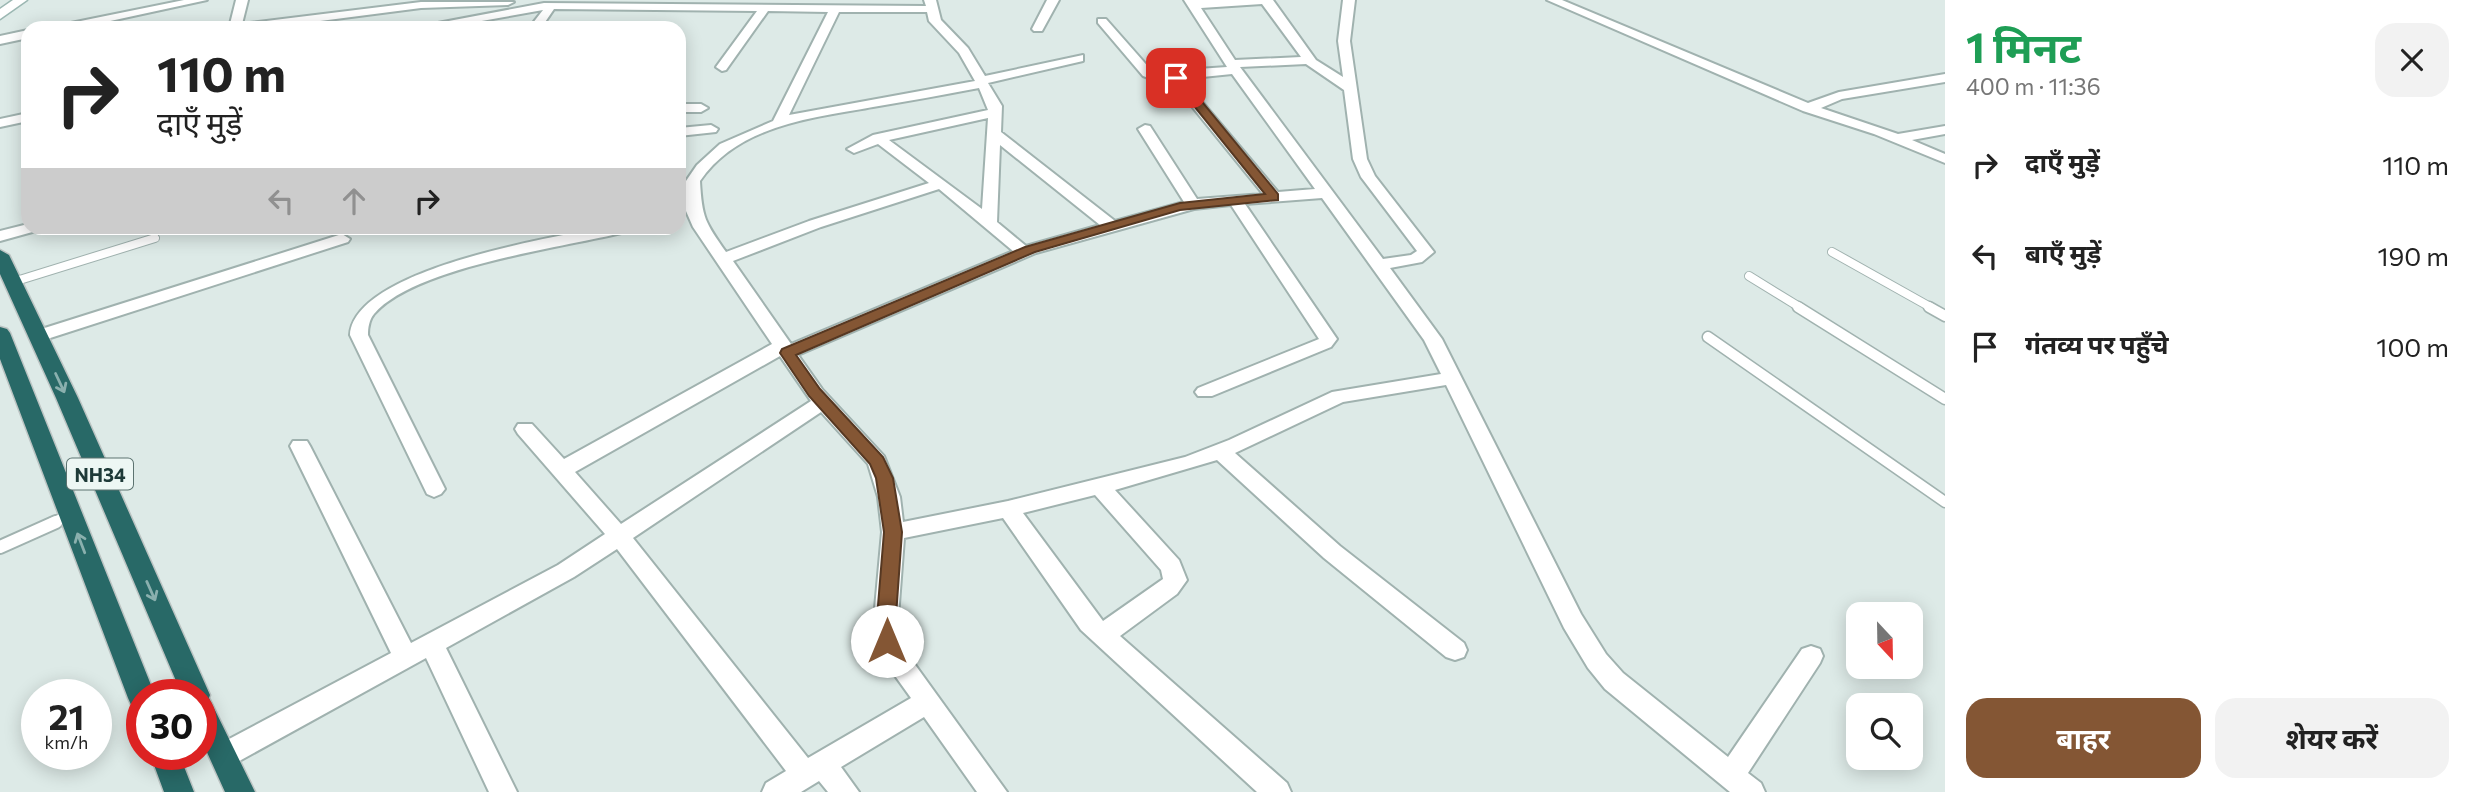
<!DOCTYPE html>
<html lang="hi">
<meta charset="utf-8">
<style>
:root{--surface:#fff;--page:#f2f2f2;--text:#222;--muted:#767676;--accent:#845634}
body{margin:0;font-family:Commissioner,"Noto Sans Devanagari",sans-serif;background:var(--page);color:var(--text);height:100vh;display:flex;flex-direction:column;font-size:26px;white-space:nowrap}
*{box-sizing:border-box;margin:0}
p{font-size:23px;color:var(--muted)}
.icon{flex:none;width:38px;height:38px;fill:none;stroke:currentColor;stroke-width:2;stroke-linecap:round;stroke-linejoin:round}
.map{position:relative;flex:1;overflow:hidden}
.side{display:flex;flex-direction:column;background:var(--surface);width:525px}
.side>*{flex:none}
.guide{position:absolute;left:21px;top:21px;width:665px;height:214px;border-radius:21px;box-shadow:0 4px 18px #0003;background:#fff;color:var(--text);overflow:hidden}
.needle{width:46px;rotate:158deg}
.buttons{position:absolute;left:1846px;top:602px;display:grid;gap:14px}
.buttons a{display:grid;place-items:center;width:77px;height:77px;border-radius:14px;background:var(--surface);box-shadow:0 4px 18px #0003;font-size:35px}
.speed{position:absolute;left:21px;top:679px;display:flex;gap:14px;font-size:35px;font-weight:700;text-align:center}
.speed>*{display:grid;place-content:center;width:91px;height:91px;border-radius:50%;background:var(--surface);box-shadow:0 4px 18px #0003;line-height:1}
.speed small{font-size:18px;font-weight:400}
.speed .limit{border:10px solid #d22;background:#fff;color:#111}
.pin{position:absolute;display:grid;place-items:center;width:60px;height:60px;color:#fff;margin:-30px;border-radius:14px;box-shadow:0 4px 10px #0006}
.me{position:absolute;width:77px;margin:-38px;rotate:0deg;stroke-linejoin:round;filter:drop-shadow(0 0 5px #0008)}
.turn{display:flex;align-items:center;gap:24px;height:147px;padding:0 21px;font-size:32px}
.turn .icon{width:91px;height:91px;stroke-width:2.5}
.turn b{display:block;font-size:49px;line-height:60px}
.lanes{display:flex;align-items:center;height:66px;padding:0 21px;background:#0003;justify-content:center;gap:35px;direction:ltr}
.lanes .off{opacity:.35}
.round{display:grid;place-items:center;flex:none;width:74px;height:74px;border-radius:21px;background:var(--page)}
.head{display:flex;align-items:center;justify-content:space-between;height:119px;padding:0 21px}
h1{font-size:42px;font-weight:700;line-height:52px;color:#1e9e55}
.cta{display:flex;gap:14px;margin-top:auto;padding:14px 21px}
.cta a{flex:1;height:80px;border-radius:21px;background:var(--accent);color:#fff;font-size:28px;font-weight:700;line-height:80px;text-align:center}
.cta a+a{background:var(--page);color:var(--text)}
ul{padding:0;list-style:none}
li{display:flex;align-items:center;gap:21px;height:91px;padding:0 21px}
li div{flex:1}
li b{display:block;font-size:26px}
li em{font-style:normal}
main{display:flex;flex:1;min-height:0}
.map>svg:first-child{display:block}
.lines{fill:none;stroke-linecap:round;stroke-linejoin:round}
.lane-far2-casing{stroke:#a0b2af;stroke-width:10}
.lane-far1-casing{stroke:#a0b2af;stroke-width:13}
.lane-casing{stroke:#a0b2af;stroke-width:16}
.street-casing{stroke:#a0b2af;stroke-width:4}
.secondary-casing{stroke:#9bb7b2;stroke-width:3}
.highway-casing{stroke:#bcc4c3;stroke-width:3}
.lane-far2{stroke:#fff;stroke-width:8}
.lane-far1{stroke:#fff;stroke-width:10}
.lane{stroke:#fff;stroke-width:12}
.street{fill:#fff;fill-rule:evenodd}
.secondary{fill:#fff;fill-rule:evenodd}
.highway{fill:#286967;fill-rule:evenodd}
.oneway{stroke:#8ab0ae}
.route{fill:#845634;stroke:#563822;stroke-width:2}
.labels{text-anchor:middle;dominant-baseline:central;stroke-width:5;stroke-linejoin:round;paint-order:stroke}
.shield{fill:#edf7f4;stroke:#5c7370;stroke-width:2}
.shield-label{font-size:19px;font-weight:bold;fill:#1e3a38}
</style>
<main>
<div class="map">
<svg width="1945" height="792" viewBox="0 0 1945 792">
<rect width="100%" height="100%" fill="#ddeae7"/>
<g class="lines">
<defs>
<path id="lane-far2" d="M 1832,252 L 1932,308
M 1749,276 L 1801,308
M 13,282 L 155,238"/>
<path id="lane-far1" d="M 1798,307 L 1945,399
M 1929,307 L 1945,316
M 1708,337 L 1945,502
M 52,523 L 70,515"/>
<path id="lane" d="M 0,547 L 56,522"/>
<path id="street" d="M 184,0 L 207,0 L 78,28 L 55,28 L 61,25 Z
M 236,0 L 248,0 L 242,24 L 421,2 L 514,2 L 508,5 L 421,8 L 266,28 L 229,28 Z
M 924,0 L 936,0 L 941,20 L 968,48 L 985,76 L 1083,55 L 1083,61 L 988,83 L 1002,106 L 1001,132 L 1115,221 L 1184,202 L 1138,129 L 1145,125 L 1150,126 L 1197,199 L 1263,194 L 1177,88 L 1143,76 L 1098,23 L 1098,19 L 1106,19 L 1151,70 L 1170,77 L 1183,70 L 1227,67 L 1184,0 L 1273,0 L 1316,60 L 1343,77 L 1338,41 L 1343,0 L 1355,0 L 1350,41 L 1367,159 L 1375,176 L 1434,252 L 1422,262 L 1390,268 L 1442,339 L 1581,614 L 1606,654 L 1623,673 L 1728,757 L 1802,649 L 1811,646 L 1820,649 L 1823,656 L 1820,663 L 1748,773 L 1761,783 L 1765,792 L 1730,792 L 1605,689 L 1588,668 L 1564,628 L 1446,385 L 1343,402 L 1235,453 L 1340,546 L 1464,643 L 1467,650 L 1464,657 L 1455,660 L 1446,657 L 1324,558 L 1217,460 L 1115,490 L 1179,560 L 1187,580 L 1177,594 L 1120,636 L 1287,783 L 1291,792 L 1257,792 L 1081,630 L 1003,518 L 904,538 L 897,630 L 903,648 L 1007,792 L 977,792 L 924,717 L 841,767 L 859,792 L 828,792 L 819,781 L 801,792 L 762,792 L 766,783 L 786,771 L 617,549 L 574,577 L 446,648 L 517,792 L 489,792 L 426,658 L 232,765 L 223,768 L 214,765 L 210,756 L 214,747 L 391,653 L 290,446 L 293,441 L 307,441 L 310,446 L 411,643 L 558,565 L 605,534 L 518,434 L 515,429 L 518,424 L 532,424 L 564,459 L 772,344 L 693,227 L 686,211 L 686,181 L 697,165 L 720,144 L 773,121 L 828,12 L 768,11 L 726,70 L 722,71 L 716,67 L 757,11 L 554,9 L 541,28 L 529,28 L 543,10 L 442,28 L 420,28 L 422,26 L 544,3 L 926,6 ZM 1262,4 L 1301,57 L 1235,60 L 1201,8 ZM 839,12 L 927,12 L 929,21 L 959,53 L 975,81 L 789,115 ZM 1306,64 L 1344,90 L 1353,159 L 1361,177 L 1417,251 L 1411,255 L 1383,259 L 1240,67 ZM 1232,74 L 1315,189 L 1278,192 L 1183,79 ZM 979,88 L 988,110 L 873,135 L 847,149 L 854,153 L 878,144 L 929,183 L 809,221 L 726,252 C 705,222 702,218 700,181 C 738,125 812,118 873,107 C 908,101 943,95 979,88 ZM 988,118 L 982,209 L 889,140 ZM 1000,145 L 1100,225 L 1026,246 L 997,222 ZM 939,189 L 1013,251 L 791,344 L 733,261 L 821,227 ZM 1322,198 L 1424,340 L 1441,374 L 1332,392 L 1229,440 L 1185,457 L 1008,501 L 903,522 L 900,497 L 884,456 L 822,389 L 798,355 L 1036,253 L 1194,209 L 1231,205 L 1319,339 L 1198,388 L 1195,392 L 1198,396 L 1212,396 L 1331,347 L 1337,339 L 1245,204 ZM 780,356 L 811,401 L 621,524 L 575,472 ZM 821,412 L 868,464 L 878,497 L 882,532 L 873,630 L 883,659 L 911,698 L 808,758 L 633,538 ZM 1095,495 L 1161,570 L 1163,579 L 1103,621 L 1023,513 Z
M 1047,0 L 1059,0 L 1042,31 L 1034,31 L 1032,29 Z
M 1547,0 L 1562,0 L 1808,103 L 1839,92 L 1945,74 L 1945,82 L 1842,99 L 1821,108 L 1898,134 L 1945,126 L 1945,134 L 1912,140 L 1945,154 L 1945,163 L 1874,134 L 1803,111 Z
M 28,30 L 28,38 L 0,44 L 0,36 Z
M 679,104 L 701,104 L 708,108 L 701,112 L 679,112 Z
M 28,113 L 28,121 L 0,127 L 0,119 Z
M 711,125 L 718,129 L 716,132 L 679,136 L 679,128 Z
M 28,224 L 28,228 L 38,228 L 36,231 L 0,241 L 0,231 Z
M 601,228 L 632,228 L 630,231 C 567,247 415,266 374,314 C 369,320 368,328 368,335 L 445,489 L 441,494 L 434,497 L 427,494 L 350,335 C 354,270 547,238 601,228 Z
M 342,234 L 350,239 L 348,242 L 44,340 L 38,342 L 29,336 L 32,332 Z"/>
<path id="secondary" d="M 13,0 L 27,0 L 0,19 L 0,9 Z"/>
<path id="highway" d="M 0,250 L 9,255 L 78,398 L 210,695 L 209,698 L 255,792 L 225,792 L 201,739 L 201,695 L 182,695 L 56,398 L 0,274 Z
M 0,327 L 7,329 L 10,333 L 155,695 L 142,695 L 142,710 L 132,707 L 128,698 L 0,359 Z
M 150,754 L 179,754 L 194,792 L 164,792 Z"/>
</defs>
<use href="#lane-far2" class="lane-far2-casing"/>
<use href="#lane-far1" class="lane-far1-casing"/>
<use href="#lane" class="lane-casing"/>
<use href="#street" class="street-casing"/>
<use href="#secondary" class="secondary-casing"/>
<use href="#highway" class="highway-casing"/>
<use href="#lane-far2" class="lane-far2"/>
<use href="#lane-far1" class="lane-far1"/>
<use href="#lane" class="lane"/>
<use href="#street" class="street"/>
<use href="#secondary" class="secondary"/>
<use href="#highway" class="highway"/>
</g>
<defs><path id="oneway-shaft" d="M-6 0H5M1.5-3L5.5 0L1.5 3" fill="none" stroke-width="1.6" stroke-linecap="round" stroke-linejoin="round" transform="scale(1.75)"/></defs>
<g class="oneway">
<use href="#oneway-shaft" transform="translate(60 383) rotate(65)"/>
<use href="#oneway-shaft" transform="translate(81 543) rotate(-111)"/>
<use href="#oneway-shaft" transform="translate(151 591) rotate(66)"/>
</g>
<path class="route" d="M 1173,75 L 1180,75 L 1278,194 L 1278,200 L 1180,210 L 1035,252 L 796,355 L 820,389 L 883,457 L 893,478 L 902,532 L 895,630 L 897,641 L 894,647 L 887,649 L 880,647 L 876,630 L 884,532 L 876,478 L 870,464 L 809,396 L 780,353 L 782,349 L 1025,247 L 1180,203 L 1265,194 L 1173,80 Z"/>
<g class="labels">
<rect class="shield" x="67" y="458.5" width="66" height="31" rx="5"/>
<g class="shield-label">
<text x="100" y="474">NH34</text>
</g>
</g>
</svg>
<div class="buttons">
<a><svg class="needle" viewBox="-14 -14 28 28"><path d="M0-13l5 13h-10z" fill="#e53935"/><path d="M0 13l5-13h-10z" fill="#767676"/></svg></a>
<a><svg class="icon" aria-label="search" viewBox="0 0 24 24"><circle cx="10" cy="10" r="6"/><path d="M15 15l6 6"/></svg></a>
</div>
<div class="speed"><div>21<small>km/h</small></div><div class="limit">30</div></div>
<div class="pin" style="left:1176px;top:78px;background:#d93025"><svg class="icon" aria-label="arrive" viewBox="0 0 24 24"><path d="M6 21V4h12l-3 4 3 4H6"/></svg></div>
<svg class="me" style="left:887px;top:641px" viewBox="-20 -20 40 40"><circle r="19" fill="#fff"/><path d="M0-13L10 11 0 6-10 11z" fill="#845634"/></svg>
<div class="guide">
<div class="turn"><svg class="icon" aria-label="right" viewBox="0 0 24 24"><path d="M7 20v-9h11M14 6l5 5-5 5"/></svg><div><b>110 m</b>दाएँ मुड़ें</div></div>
<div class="lanes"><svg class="icon off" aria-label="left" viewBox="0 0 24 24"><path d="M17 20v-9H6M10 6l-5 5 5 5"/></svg><svg class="icon off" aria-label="ahead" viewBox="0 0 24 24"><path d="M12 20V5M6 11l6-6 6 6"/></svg><svg class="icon" aria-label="right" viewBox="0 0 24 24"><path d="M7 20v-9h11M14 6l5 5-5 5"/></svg></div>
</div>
</div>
<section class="side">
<div class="head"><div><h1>1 मिनट</h1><p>400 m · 11:36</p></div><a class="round"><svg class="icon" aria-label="close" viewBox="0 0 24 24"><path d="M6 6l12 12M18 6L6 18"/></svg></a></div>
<ul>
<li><svg class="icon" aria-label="right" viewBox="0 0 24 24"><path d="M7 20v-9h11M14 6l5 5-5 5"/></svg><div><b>दाएँ मुड़ें</b></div><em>110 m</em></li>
<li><svg class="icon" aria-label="left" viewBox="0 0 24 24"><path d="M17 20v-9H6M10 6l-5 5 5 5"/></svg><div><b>बाएँ मुड़ें</b></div><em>190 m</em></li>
<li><svg class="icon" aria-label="arrive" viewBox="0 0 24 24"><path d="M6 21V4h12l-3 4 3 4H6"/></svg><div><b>गंतव्य पर पहुँचे</b></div><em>100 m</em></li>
</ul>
<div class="cta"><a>बाहर</a><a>शेयर करें</a></div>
</section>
</main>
